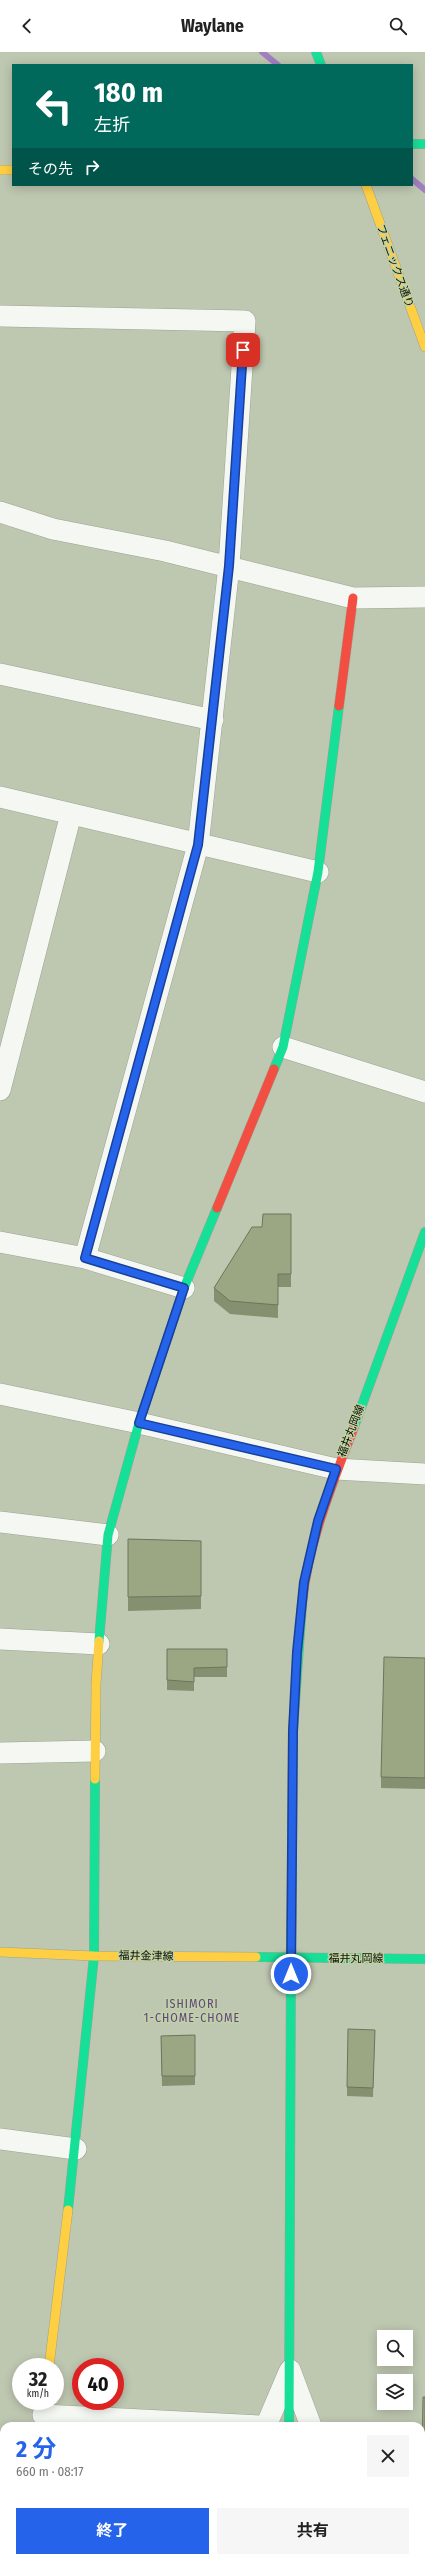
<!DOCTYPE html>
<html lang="ja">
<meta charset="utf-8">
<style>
:root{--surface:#fff;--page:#f6f6f6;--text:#222;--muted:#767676;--accent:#2563eb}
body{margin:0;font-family:"Fira Sans Condensed","Noto Sans JP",sans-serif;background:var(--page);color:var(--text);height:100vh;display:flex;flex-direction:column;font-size:15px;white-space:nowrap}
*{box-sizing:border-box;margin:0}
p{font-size:13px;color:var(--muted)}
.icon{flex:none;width:22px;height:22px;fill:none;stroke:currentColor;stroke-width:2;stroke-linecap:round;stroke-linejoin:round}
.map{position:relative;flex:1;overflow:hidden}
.side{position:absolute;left:0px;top:2370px;width:425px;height:140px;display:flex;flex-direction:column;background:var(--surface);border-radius:12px 12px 0 0;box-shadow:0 2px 10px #0003}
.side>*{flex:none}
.hud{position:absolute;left:12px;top:12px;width:401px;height:122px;border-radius:0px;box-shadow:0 2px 10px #0003;background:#00695c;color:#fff;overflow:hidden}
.fabs{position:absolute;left:377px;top:2278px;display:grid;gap:8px}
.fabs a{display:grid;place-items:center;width:36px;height:36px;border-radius:0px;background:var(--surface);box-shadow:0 2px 10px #0003;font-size:20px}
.speed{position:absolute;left:12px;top:2306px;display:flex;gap:8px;font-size:20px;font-weight:700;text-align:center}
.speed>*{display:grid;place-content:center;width:52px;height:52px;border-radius:50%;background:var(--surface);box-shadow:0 2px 10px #0003;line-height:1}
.speed small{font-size:10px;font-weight:400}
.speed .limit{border:6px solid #d22;background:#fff;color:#111}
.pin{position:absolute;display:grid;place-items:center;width:34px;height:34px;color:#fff;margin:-17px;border-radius:8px;box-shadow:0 2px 6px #0006}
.me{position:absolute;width:44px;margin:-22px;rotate:0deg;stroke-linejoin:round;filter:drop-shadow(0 0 3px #0008)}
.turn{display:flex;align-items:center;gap:14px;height:84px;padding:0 16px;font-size:18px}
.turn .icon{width:52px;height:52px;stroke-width:2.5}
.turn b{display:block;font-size:28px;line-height:34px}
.then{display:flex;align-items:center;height:38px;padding:0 16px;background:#0003;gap:8px;font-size:15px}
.round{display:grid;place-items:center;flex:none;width:42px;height:42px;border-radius:0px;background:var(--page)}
.headline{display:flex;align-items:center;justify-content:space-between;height:68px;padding:0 16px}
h1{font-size:24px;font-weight:700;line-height:30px;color:var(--accent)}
.button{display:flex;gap:8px;margin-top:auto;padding:8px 16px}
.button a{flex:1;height:46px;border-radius:0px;background:var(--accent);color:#fff;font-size:16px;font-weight:700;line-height:46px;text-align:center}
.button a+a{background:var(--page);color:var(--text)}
header{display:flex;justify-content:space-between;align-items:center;height:52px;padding:0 16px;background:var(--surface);font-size:18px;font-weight:700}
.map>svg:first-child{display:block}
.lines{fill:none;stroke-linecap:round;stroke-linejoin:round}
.stream{stroke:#a17ec0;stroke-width:6}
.street-casing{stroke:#9ca491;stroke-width:22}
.fast-casing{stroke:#9ca491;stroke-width:10}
.slow-casing{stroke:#9ca491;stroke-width:10}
.jam-casing{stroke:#9ca491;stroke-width:10}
.street{stroke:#f5f7f3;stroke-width:21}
.fast{stroke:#16e098;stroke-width:9}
.slow{stroke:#ffcf43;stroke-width:9}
.jam{stroke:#f24e42;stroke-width:9}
.wall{fill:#859071}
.building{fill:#9ba783;stroke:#6c755c}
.route-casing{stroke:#184099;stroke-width:10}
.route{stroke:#2563eb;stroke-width:7}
.labels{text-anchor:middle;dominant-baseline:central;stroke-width:3;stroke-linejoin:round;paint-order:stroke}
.street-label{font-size:11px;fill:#0b1003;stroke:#c0d1a6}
.neighbourhood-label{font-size:12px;letter-spacing:1px;fill:#614480;stroke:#c0d1a6}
</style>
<header><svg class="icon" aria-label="back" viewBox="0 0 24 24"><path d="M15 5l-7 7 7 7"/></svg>Waylane<svg class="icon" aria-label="search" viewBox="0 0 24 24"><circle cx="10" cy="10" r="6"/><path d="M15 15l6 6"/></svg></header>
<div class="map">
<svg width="425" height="2510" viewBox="0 0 425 2510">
<rect width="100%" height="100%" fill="#bec7b0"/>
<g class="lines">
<path class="stream" d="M 262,0 L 278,13
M 412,127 L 425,138"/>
<defs>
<path id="street" d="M 0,264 L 245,269 L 229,514 L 198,793 L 85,1206
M 0,460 L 53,477 L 165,499 L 353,546 L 425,545
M 0,622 L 213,668
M 0,745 L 318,820
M 283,995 L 425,1040
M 0,1038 L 71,762
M 0,1190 L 85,1206 L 184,1236
M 0,1342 L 139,1371 L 336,1417 L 425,1422
M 0,1470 L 108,1483
M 0,1587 L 99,1592
M 0,1701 L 95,1699
M 0,2087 L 76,2097
M 290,2318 L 311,2374
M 43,2363 L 259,2374
M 266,2374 L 289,2320
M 38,2506 L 38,2510
M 314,2506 L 314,2510
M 258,2510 L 259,2506"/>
<path id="fast" d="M 316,0 L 321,13
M 412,92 L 425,92
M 274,1017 L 283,995 L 318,820 L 339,654
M 354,1375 L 425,1180
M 99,1589 L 108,1483 L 139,1371 L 184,1236 L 217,1156
M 256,1905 L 425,1907
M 291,1906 L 293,1679 L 302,1552
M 68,2158 L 94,1904 L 95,1727
M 289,2374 L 291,1906"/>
<path id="slow" d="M 0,118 L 13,118
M 366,133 L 425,295
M 95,1727 L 96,1632 L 99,1589
M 0,1900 L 94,1904 L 256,1905
M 49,2315 L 68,2158
M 287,2506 L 287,2510"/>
<path id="jam" d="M 339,654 L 353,546
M 217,1156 L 274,1017
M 302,1552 C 308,1490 332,1433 354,1375"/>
</defs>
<use href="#street" class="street-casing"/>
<use href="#fast" class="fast-casing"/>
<use href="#slow" class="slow-casing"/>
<use href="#jam" class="jam-casing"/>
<use href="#street" class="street"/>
<use href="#fast" class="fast"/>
<use href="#slow" class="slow"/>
<use href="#jam" class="jam"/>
</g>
<path class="wall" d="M 291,1162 L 291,1235 L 278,1235 L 278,1266 L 230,1262 L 214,1249 L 214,1236 L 262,1175 Z
M 128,1487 L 201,1489 L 201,1557 L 128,1559 Z
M 167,1597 L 227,1597 L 227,1625 L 194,1625 L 194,1639 L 167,1638 Z
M 425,1606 L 425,1737 L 381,1736 L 381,1725 Z
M 375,1978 L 373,2045 L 347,2044 L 347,2035 Z
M 195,1983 L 195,2033 L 162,2034 L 161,1984 Z"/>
<path class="building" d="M 263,1162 L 291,1162 L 291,1222 L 278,1222 L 278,1253 L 230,1249 L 214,1236 L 252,1175 L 262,1175 Z
M 128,1487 L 201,1489 L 201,1544 L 128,1545 Z
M 167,1597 L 227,1597 L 227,1615 L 194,1616 L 194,1630 L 167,1628 Z
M 384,1605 L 425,1606 L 425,1726 L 381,1725 Z
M 348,1977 L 375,1978 L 373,2036 L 347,2035 Z
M 195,1983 L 195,2024 L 162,2024 L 161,1984 Z
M 423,2345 L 425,2345 L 425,2510 L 341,2510 L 341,2506 L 421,2506 L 421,2401 L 422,2401 Z"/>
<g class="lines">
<defs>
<path id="route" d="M 243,298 L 229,514 L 198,793 L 85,1206 L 184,1236 L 139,1371 L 336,1417 L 318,1469 L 304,1530 L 297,1600 L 293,1679 L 291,1922"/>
</defs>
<use href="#route" class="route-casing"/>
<use href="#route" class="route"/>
</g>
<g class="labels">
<g class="street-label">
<text transform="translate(395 214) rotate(70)">フェニックス通り</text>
<text transform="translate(351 1379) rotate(-69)">福井丸岡線</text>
<text transform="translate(146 1904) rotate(1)">福井金津線</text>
<text x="356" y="1906">福井丸岡線</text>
</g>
<g class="neighbourhood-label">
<text x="192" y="1952">ISHIMORI<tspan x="192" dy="14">1-CHOME-CHOME</tspan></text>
</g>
</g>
</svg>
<div class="fabs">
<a><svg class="icon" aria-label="search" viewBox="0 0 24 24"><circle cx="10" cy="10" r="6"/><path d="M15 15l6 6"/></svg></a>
<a><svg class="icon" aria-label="layers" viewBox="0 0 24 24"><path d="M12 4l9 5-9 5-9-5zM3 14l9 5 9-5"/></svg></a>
</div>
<div class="speed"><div>32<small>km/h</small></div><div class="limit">40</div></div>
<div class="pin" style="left:243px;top:298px;background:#d93025"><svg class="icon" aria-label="arrive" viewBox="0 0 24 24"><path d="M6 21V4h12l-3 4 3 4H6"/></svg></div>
<svg class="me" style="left:291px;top:1922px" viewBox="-20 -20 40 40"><circle r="17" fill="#2563eb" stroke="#fff" stroke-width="3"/><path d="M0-11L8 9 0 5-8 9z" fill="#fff"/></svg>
<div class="hud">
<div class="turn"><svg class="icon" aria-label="left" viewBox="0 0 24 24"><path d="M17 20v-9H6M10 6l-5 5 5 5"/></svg><div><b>180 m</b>左折</div></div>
<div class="then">その先<svg class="icon" aria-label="right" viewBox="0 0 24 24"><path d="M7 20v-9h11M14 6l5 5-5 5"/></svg></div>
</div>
<section class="side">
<div class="headline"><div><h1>2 分</h1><p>660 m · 08:17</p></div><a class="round"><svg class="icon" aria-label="close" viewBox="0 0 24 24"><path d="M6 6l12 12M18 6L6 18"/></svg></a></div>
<div class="button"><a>終了</a><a>共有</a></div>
</section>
</div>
